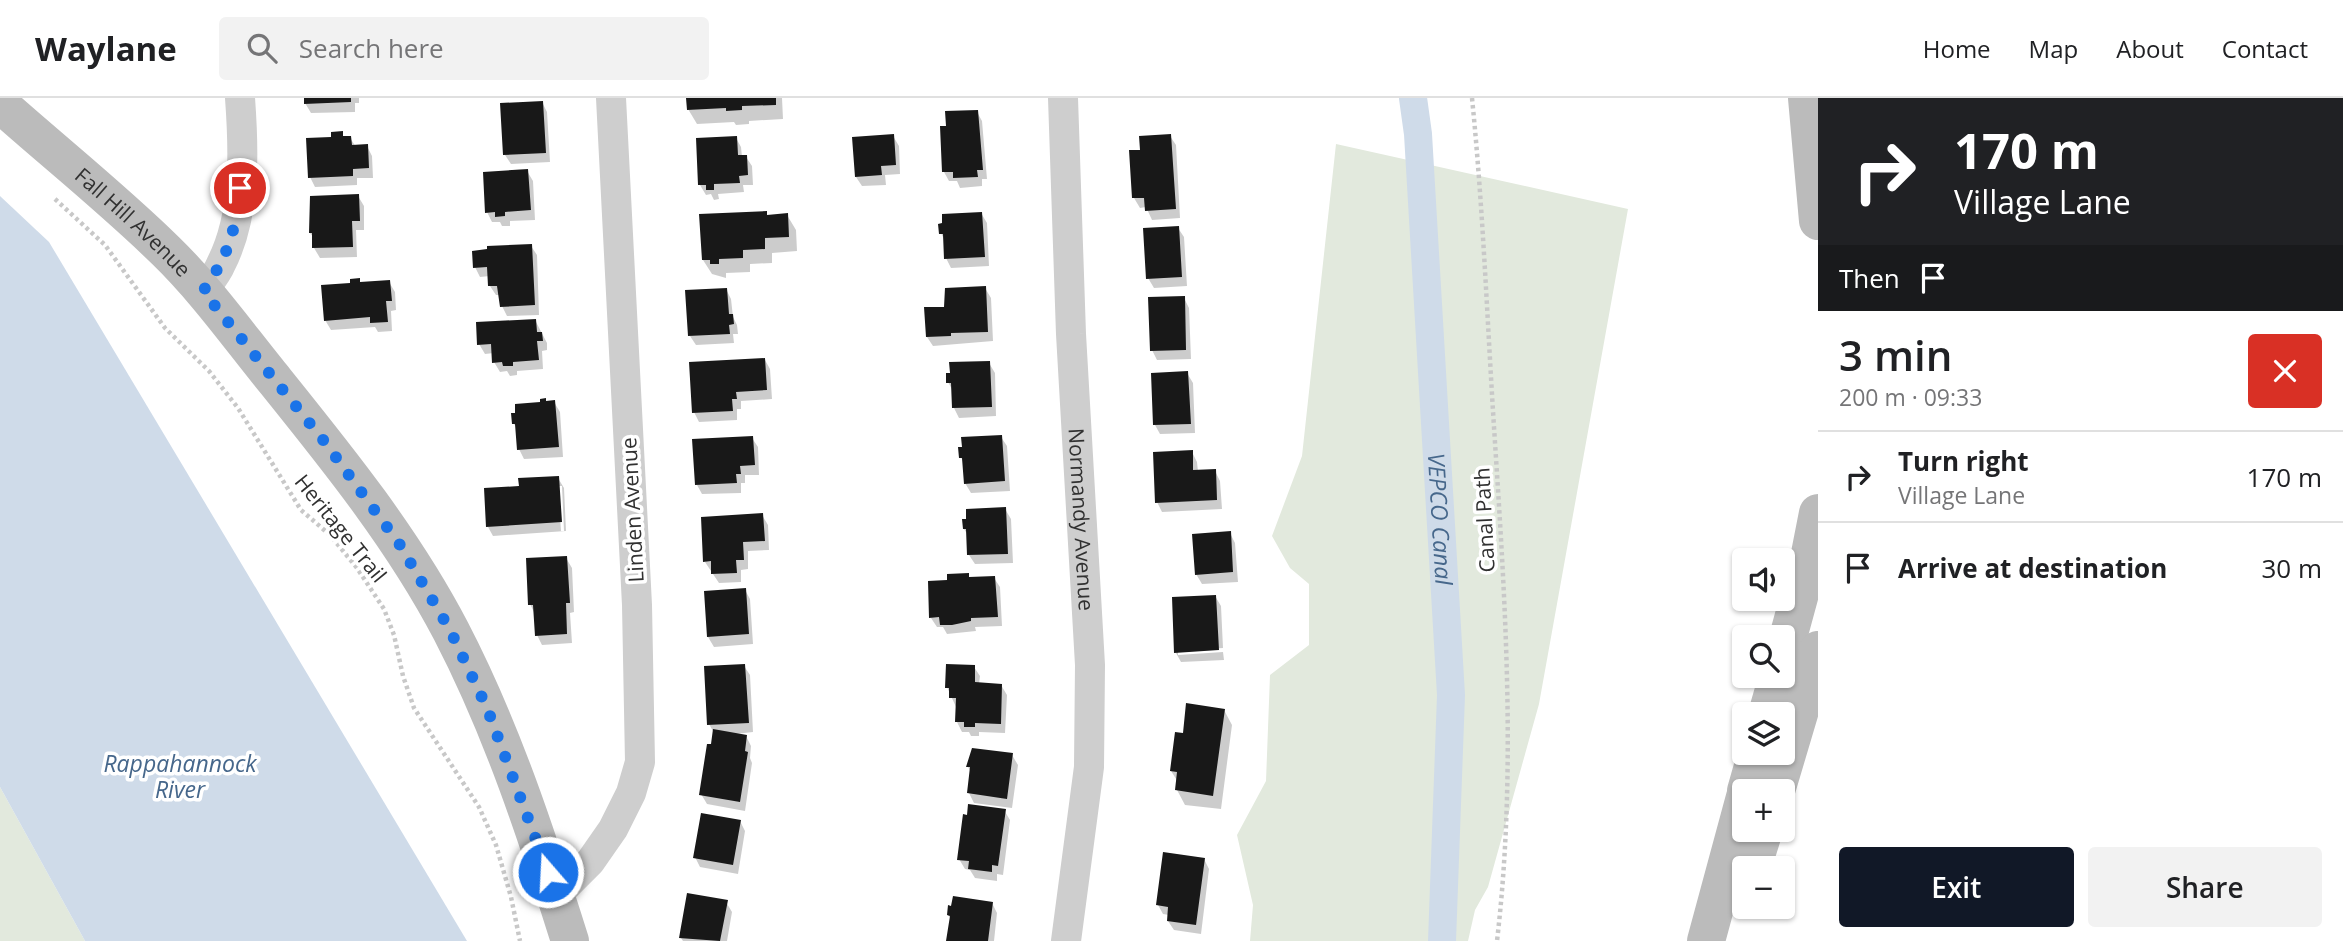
<!DOCTYPE html>
<meta charset="utf-8">
<style>
:root{--surface:#fff;--page:#f2f2f2;--text:#202124;--muted:#757577;--line:#e0e0e0;--accent:#111827}
body{margin:0;font-family:"Open Sans",sans-serif;background:var(--page);color:var(--text);height:100vh;display:flex;flex-direction:column;font-size:26px;white-space:nowrap}
*{box-sizing:border-box;margin:0}
p{font-size:23px;color:var(--muted)}
.icon{flex:none;width:38px;height:38px;fill:none;stroke:currentColor;stroke-width:2;stroke-linecap:round;stroke-linejoin:round}
.map{position:relative;flex:1;overflow:hidden}
.side{display:flex;flex-direction:column;background:var(--surface);width:525px}
.side>*{flex:none}
.top-card{background:#202124;color:#fff;overflow:hidden}
.fabs{position:absolute;left:1732px;top:450px;display:grid;gap:14px}
.fabs a{display:grid;place-items:center;width:63px;height:63px;border-radius:7px;background:var(--surface);box-shadow:0 2px 5px #0004;font-size:35px}
.pin{position:absolute;display:grid;place-items:center;width:60px;height:60px;color:#fff;margin:-30px;border:4px solid #fff;border-radius:50%;box-shadow:0 2px 7px #0007}
.me{position:absolute;width:77px;margin:-38px;rotate:341deg;stroke-linejoin:round;filter:drop-shadow(0 0 5px #0008)}
.turn{display:flex;align-items:center;gap:24px;height:147px;padding:0 21px;font-size:32px}
.turn .icon{width:91px;height:91px;stroke-width:2.5}
.turn b{display:block;font-size:49px;line-height:60px}
.then{display:flex;align-items:center;height:66px;padding:0 21px;background:#0003;gap:14px;font-size:26px}
.round{display:grid;place-items:center;flex:none;width:74px;height:74px;border-radius:7px;background:var(--page)}
.head{display:flex;align-items:center;justify-content:space-between;height:119px;padding:0 21px}
h1{font-size:42px;font-weight:600;line-height:52px}
.action{display:flex;gap:14px;margin-top:auto;padding:14px 21px}
.action a{flex:1;height:80px;border-radius:7px;background:var(--accent);color:#fff;font-size:28px;font-weight:600;line-height:80px;text-align:center}
.action a+a{background:var(--page);color:var(--text)}
ul{padding:0;list-style:none}
li{display:flex;align-items:center;gap:21px;height:91px;padding:0 21px;border-top:2px solid var(--line)}
li div{flex:1}
li b{display:block;font-size:26px}
li em{font-style:normal}
header{display:flex;align-items:center;gap:42px;box-sizing:border-box;height:98px;padding:0 35px;background:var(--surface);border-bottom:2px solid var(--line)}
header strong{font-size:33px}
nav{display:flex;gap:38px;margin-inline-start:auto;font-size:24px}
.search{width:490px;height:63px;background:var(--page);display:flex;align-items:center;gap:18px;box-sizing:border-box;padding:0 24px;border-radius:7px;color:var(--muted);font-size:26px}
main{display:flex;flex:1;min-height:0}
.map>svg:first-child{display:block}
.green{fill:#e2e9dd}
.water{fill:#cfdbe9}
.shadow{fill:#0003;fill-rule:evenodd}
.lines{fill:none;stroke-linecap:round;stroke-linejoin:round}
.canal{stroke:#cfdbe9;stroke-width:28}
.building{fill:#181818}
.path{stroke:#c8c8c8;stroke-width:4.5;stroke-dasharray:3.5 3.5;stroke-linecap:butt}
.street{stroke:#cecece;stroke-width:30}
.secondary{stroke:#bbb;stroke-width:38}
.route{stroke:#1a73e8;stroke-width:12;stroke-dasharray:0 21.6}
.labels{text-anchor:middle;dominant-baseline:central;stroke-width:7;stroke-linejoin:round;paint-order:stroke}
.street-label{font-size:21px;fill:#313131;stroke:#fff}
.water-label{font-size:23px;font-style:italic;fill:#46678b;stroke:#fff}
</style>
<header>
<strong>Waylane</strong>
<div class="search"><svg class="icon" aria-label="search" viewBox="0 0 24 24"><circle cx="10" cy="10" r="6"/><path d="M15 15l6 6"/></svg>Search here</div>
<nav><a>Home</a><a>Map</a><a>About</a><a>Contact</a></nav>
</header>
<main>
<div class="map">
<svg width="1818" height="843" viewBox="0 0 1818 843">
<rect width="100%" height="100%" fill="#fff"/>
<path class="green" d="M 1336,46 L 1628,111 L 1539,606 L 1488,789 L 1475,812 L 1468,843 L 1250,843 L 1253,807 L 1237,737 L 1266,683 L 1270,577 L 1309,547 L 1309,486 L 1290,470 L 1272,438 L 1302,358 Z
M 0,689 L 85,843 L 0,843 Z"/>
<path class="water" d="M 0,98 L 49,144 L 467,843 L 85,843 L 0,689 Z"/>
<path class="shadow" d="M 305,0 L 359,0 L 359,5 L 355,5 L 355,14 L 311,15 L 305,5 Z
M 688,0 L 782,0 L 783,21 L 749,23 L 749,26 L 736,27 L 734,24 L 697,26 L 688,11 Z
M 542,4 L 547,14 L 550,64 L 511,66 L 505,57 Z
M 977,14 L 982,23 L 987,81 L 982,81 L 982,88 L 960,90 L 957,83 L 949,83 L 944,74 L 948,30 Z
M 342,35 L 344,40 L 350,40 L 356,49 L 367,48 L 372,58 L 373,80 L 357,80 L 357,87 L 315,89 L 310,79 L 333,40 Z
M 893,38 L 899,48 L 900,76 L 885,77 L 886,87 L 862,88 L 856,79 Z
M 1170,38 L 1176,47 L 1180,120 L 1152,122 L 1146,109 L 1140,110 L 1134,100 L 1142,53 Z
M 736,40 L 741,49 L 742,59 L 746,59 L 752,68 L 753,87 L 743,87 L 744,94 L 718,96 L 719,101 L 714,102 L 711,96 L 706,97 L 700,87 Z
M 527,73 L 533,83 L 535,122 L 510,123 L 510,128 L 502,128 L 500,124 L 492,124 L 487,114 Z
M 358,98 L 364,108 L 364,132 L 356,132 L 357,159 L 320,160 L 314,150 L 314,140 L 310,135 Z
M 766,115 L 768,118 L 787,117 L 796,132 L 797,153 L 772,155 L 772,165 L 750,166 L 750,174 L 726,175 L 726,180 L 712,176 L 703,162 Z
M 981,115 L 987,125 L 989,168 L 951,170 L 946,160 L 945,143 L 941,135 Z
M 1178,130 L 1184,139 L 1187,188 L 1154,190 L 1148,180 Z
M 531,148 L 537,157 L 539,217 L 507,218 L 502,208 L 500,197 L 496,197 L 490,188 L 490,178 L 480,179 L 475,169 Z
M 389,184 L 395,194 L 396,212 L 391,213 L 392,233 L 378,234 L 375,229 L 331,232 L 325,222 L 361,186 Z
M 985,190 L 991,200 L 993,243 L 933,248 L 927,239 L 945,210 Z
M 726,191 L 731,201 L 733,219 L 737,227 L 738,236 L 733,236 L 734,245 L 696,247 L 690,238 Z
M 1184,200 L 1189,210 L 1191,261 L 1157,262 L 1152,252 Z
M 535,222 L 547,245 L 547,252 L 542,253 L 543,271 L 517,273 L 517,277 L 510,278 L 507,273 L 500,274 L 494,264 L 494,255 L 485,256 L 479,246 Z
M 765,262 L 770,271 L 772,301 L 741,303 L 741,311 L 737,311 L 737,322 L 699,324 L 694,314 Z
M 989,265 L 995,275 L 996,318 L 959,320 L 954,310 L 953,293 L 948,284 Z
M 1187,275 L 1193,285 L 1195,335 L 1160,336 L 1155,327 Z
M 546,304 L 554,304 L 560,314 L 563,359 L 524,361 L 519,351 L 518,332 L 514,326 Z
M 1001,339 L 1007,348 L 1010,393 L 971,395 L 965,385 L 964,366 L 961,359 Z
M 752,340 L 758,349 L 759,377 L 745,377 L 745,385 L 741,385 L 741,395 L 702,396 L 697,387 Z
M 1192,354 L 1197,364 L 1198,374 L 1215,373 L 1220,383 L 1222,411 L 1162,414 L 1157,404 Z
M 558,380 L 564,390 L 566,433 L 493,438 L 488,429 ZM 558,388 L 562,388 L 564,433 L 561,433 Z
M 1005,411 L 1011,421 L 1013,465 L 975,466 L 969,457 L 968,437 L 964,431 Z
M 762,417 L 768,427 L 769,452 L 748,453 L 748,471 L 741,472 L 741,484 L 719,485 L 705,464 Z
M 1230,435 L 1235,445 L 1238,484 L 1202,486 L 1196,476 Z
M 566,460 L 572,470 L 574,514 L 570,515 L 572,545 L 542,547 L 537,537 L 535,516 L 530,506 Z
M 968,477 L 970,481 L 994,480 L 1000,489 L 1002,528 L 975,529 L 976,533 L 947,536 L 943,529 L 937,529 L 931,520 L 949,484 Z
M 745,492 L 750,501 L 753,546 L 714,549 L 708,539 Z
M 1215,498 L 1221,508 L 1223,550 L 1178,553 L 1178,557 L 1223,554 L 1224,562 L 1181,564 L 1176,555 Z
M 744,568 L 750,577 L 753,634 L 735,636 L 746,638 L 751,648 L 750,660 L 752,665 L 745,713 L 707,706 L 701,696 L 714,635 L 709,626 Z
M 974,569 L 980,578 L 979,586 L 1001,587 L 1007,597 L 1005,635 L 979,634 L 979,638 L 971,638 L 969,634 L 962,634 L 957,624 L 956,609 L 947,589 Z
M 1224,612 L 1232,627 L 1221,711 L 1185,707 L 1177,692 L 1178,684 L 1171,673 L 1184,637 Z
M 1012,657 L 1018,667 L 1012,710 L 974,705 L 969,695 L 971,674 L 968,669 Z
M 1004,712 L 1010,722 L 1003,777 L 997,776 L 997,783 L 975,780 L 970,772 L 965,771 L 959,761 Z
M 740,723 L 745,733 L 738,776 L 700,769 L 695,759 Z
M 1204,761 L 1209,771 L 1201,836 L 1174,832 L 1168,823 L 1169,817 L 1163,816 L 1158,807 Z
M 726,804 L 732,814 L 727,843 L 683,843 L 681,840 Z
M 992,805 L 997,815 L 994,843 L 948,843 L 951,821 L 948,817 Z"/>
<g class="lines">
<path class="canal" id="s1" d="M 1413,0 L 1418,36 L 1451,597 L 1442,843"/>
</g>
<path class="building" d="M 304,0 L 351,0 L 351,4 L 304,6 Z
M 686,0 L 776,0 L 776,7 L 742,8 L 742,12 L 726,13 L 726,10 L 687,12 Z
M 543,3 L 546,55 L 503,57 L 500,5 Z
M 978,12 L 983,72 L 977,72 L 978,79 L 953,80 L 953,74 L 942,74 L 940,28 L 946,28 L 945,13 Z
M 343,33 L 343,38 L 351,38 L 352,47 L 368,46 L 369,70 L 353,71 L 353,78 L 308,80 L 306,40 L 331,39 L 331,34 Z
M 894,36 L 896,67 L 881,68 L 882,77 L 855,79 L 852,39 Z
M 1171,36 L 1176,111 L 1145,113 L 1144,100 L 1132,100 L 1129,52 L 1140,52 L 1139,38 Z
M 737,38 L 738,57 L 747,57 L 748,77 L 739,78 L 740,85 L 714,86 L 714,92 L 706,92 L 706,87 L 698,87 L 696,40 Z
M 528,71 L 531,112 L 505,114 L 505,118 L 495,119 L 495,114 L 485,115 L 483,74 Z
M 359,96 L 360,123 L 352,123 L 353,149 L 312,150 L 312,135 L 309,135 L 310,98 Z
M 767,113 L 767,117 L 788,115 L 789,139 L 765,140 L 765,151 L 743,152 L 743,160 L 719,161 L 719,166 L 710,166 L 710,162 L 702,162 L 699,116 Z
M 982,114 L 985,159 L 944,161 L 943,136 L 939,136 L 938,126 L 942,125 L 942,116 Z
M 1179,128 L 1182,179 L 1146,181 L 1143,130 Z
M 532,146 L 535,207 L 500,209 L 497,188 L 488,188 L 487,169 L 473,170 L 472,153 L 487,151 L 487,148 Z
M 360,180 L 360,184 L 390,182 L 392,203 L 386,203 L 388,224 L 370,225 L 370,219 L 324,223 L 321,187 L 350,185 L 350,181 Z
M 986,188 L 988,234 L 951,235 L 951,238 L 926,239 L 924,209 L 944,209 L 945,190 Z
M 727,190 L 729,216 L 733,216 L 734,226 L 729,227 L 730,236 L 688,238 L 685,192 Z
M 1185,198 L 1186,252 L 1150,253 L 1148,199 Z
M 536,221 L 537,234 L 542,234 L 543,243 L 537,243 L 539,262 L 513,264 L 513,268 L 503,268 L 502,264 L 492,265 L 491,246 L 477,247 L 476,224 Z
M 765,260 L 767,292 L 736,294 L 737,301 L 732,301 L 733,313 L 692,315 L 689,264 Z
M 990,263 L 992,309 L 952,310 L 951,285 L 946,285 L 946,275 L 950,275 L 949,264 Z
M 1188,273 L 1191,326 L 1153,327 L 1151,275 Z
M 546,300 L 546,303 L 555,302 L 559,349 L 517,352 L 515,326 L 512,326 L 511,315 L 515,315 L 515,306 L 540,304 L 540,301 Z
M 1002,337 L 1005,383 L 964,386 L 962,360 L 959,360 L 958,349 L 962,349 L 961,339 Z
M 753,338 L 755,367 L 740,368 L 741,376 L 736,376 L 737,385 L 695,387 L 692,341 Z
M 1193,352 L 1193,372 L 1216,371 L 1217,402 L 1155,405 L 1153,354 Z
M 559,378 L 562,424 L 486,429 L 484,390 L 519,388 L 518,380 Z
M 1006,409 L 1008,456 L 967,457 L 966,431 L 963,431 L 962,421 L 966,421 L 966,411 Z
M 763,415 L 765,443 L 743,444 L 744,462 L 736,462 L 737,475 L 711,476 L 711,463 L 703,464 L 701,419 Z
M 1231,433 L 1233,474 L 1195,477 L 1192,436 Z
M 567,458 L 570,505 L 566,505 L 567,536 L 535,538 L 533,507 L 528,507 L 526,460 Z
M 969,475 L 969,479 L 995,478 L 998,519 L 971,520 L 971,523 L 952,527 L 940,527 L 939,519 L 929,520 L 928,483 L 947,482 L 947,476 Z
M 746,490 L 749,536 L 707,539 L 704,493 Z
M 1216,497 L 1219,552 L 1174,555 L 1172,499 Z
M 745,566 L 749,625 L 707,627 L 704,568 Z
M 946,566 L 975,567 L 975,584 L 1002,586 L 1001,626 L 975,625 L 975,629 L 964,629 L 964,624 L 955,624 L 956,600 L 949,600 L 949,590 L 945,590 Z
M 1186,605 L 1225,611 L 1213,698 L 1175,692 L 1177,674 L 1170,673 L 1175,634 L 1183,635 Z
M 713,631 L 747,637 L 745,653 L 748,654 L 740,704 L 699,697 L 707,646 L 711,646 Z
M 972,650 L 1013,655 L 1007,701 L 967,695 L 970,669 L 966,669 Z
M 968,706 L 1006,711 L 998,768 L 992,767 L 992,774 L 968,771 L 969,763 L 957,762 L 963,716 L 967,717 Z
M 701,715 L 741,722 L 733,767 L 693,760 Z
M 1163,754 L 1205,760 L 1196,827 L 1167,823 L 1168,809 L 1156,807 Z
M 687,795 L 728,802 L 720,843 L 679,840 Z
M 953,798 L 993,804 L 988,843 L 946,843 L 950,818 L 947,817 L 948,807 L 951,808 Z"/>
<g class="lines">
<path class="path" d="M 1472,0 C 1483,109 1487,219 1494,329 C 1505,500 1517,672 1497,843
M 55,101 L 105,147 L 165,230 L 209,273 L 238,310 L 301,412 L 330,437 L 357,470 L 384,511 L 394,537 L 403,578 L 414,610 L 479,709 L 496,747 L 511,799 L 520,843"/>
<g class="street">
<path id="s2" d="M 1063,0 L 1071,236 L 1090,567 L 1089,669 L 1066,843"/>
<path d="M 203,193 C 209,185 217,176 221,166 C 246,117 244,54 240,0"/>
<path d="M 556,798 L 590,764 L 613,731 L 631,695 L 640,664 L 637,507 L 611,0"/>
</g>
<g class="secondary">
<path d="M 1807,0 L 1818,123"/>
<path id="s3" d="M 0,6 C 55,55 113,101 166,153 C 204,190 235,233 268,274 C 334,356 402,439 451,533 C 502,631 537,738 570,843"/>
<path d="M 1783,558 L 1808,466 L 1818,415"/>
<path d="M 1767,616 L 1778,578"/>
<path d="M 1746,693 L 1757,654"/>
<path d="M 1776,693 L 1818,552"/>
<path d="M 1752,770 L 1764,732"/>
<path d="M 1706,843 L 1745,699"/>
</g>
</g>
<g class="lines">
<path class="route" d="M 240,90 C 235,134 229,157 203,193 L 324,343 L 400,447 L 450,532 L 487,610 L 548,774"/>
</g>
<g class="labels">
<g class="street-label">
<text stroke="none"><textPath href="#s3" startOffset="178">Fall Hill Avenue</textPath></text>
<text transform="translate(632 412) rotate(-93)">Linden Avenue</text>
<text stroke="none"><textPath href="#s2" startOffset="422">Normandy Avenue</textPath></text>
<text transform="translate(1484 422) rotate(-93)">Canal Path</text>
<text transform="translate(341 430) rotate(51)">Heritage Trail</text>
</g>
<g class="water-label">
<text stroke="none"><textPath href="#s1" startOffset="422">VEPCO Canal</textPath></text>
<text x="180" y="665">Rappahannock<tspan x="180" dy="26">River</tspan></text>
</g>
</g>
</svg>
<div class="fabs">
<a><svg class="icon" aria-label="sound" viewBox="0 0 24 24"><path d="M4 9h4l5-4v14l-5-4H4zM17 9q2 3 0 6"/></svg></a>
<a><svg class="icon" aria-label="search" viewBox="0 0 24 24"><circle cx="10" cy="10" r="6"/><path d="M15 15l6 6"/></svg></a>
<a><svg class="icon" aria-label="layers" viewBox="0 0 24 24"><path d="M12 4l9 5-9 5-9-5zM3 14l9 5 9-5"/></svg></a>
<a>+</a>
<a>−</a>
</div>
<div class="pin" style="left:240px;top:90px;background:#d93025"><svg class="icon" aria-label="arrive" viewBox="0 0 24 24"><path d="M6 21V4h12l-3 4 3 4H6"/></svg></div>
<svg class="me" style="left:548px;top:774px" viewBox="-20 -20 40 40"><circle r="17" fill="#1a73e8" stroke="#fff" stroke-width="3"/><path d="M0-11L8 9 0 5-8 9z" fill="#fff"/></svg>
</div>
<section class="side">
<div class="top-card">
<div class="turn"><svg class="icon" aria-label="right" viewBox="0 0 24 24"><path d="M7 20v-9h11M14 6l5 5-5 5"/></svg><div><b>170 m</b>Village Lane</div></div>
<div class="then">Then<svg class="icon" aria-label="arrive" viewBox="0 0 24 24"><path d="M6 21V4h12l-3 4 3 4H6"/></svg></div>
</div>
<div class="head"><div><h1>3 min</h1><p>200 m · 09:33</p></div><a class="round" style="background:#d93025;color:#fff"><svg class="icon" aria-label="close" viewBox="0 0 24 24"><path d="M6 6l12 12M18 6L6 18"/></svg></a></div>
<ul>
<li><svg class="icon" aria-label="right" viewBox="0 0 24 24"><path d="M7 20v-9h11M14 6l5 5-5 5"/></svg><div><b>Turn right</b><p>Village Lane</p></div><em>170 m</em></li>
<li><svg class="icon" aria-label="arrive" viewBox="0 0 24 24"><path d="M6 21V4h12l-3 4 3 4H6"/></svg><div><b>Arrive at destination</b></div><em>30 m</em></li>
</ul>
<div class="action"><a>Exit</a><a>Share</a></div>
</section>
</main>
